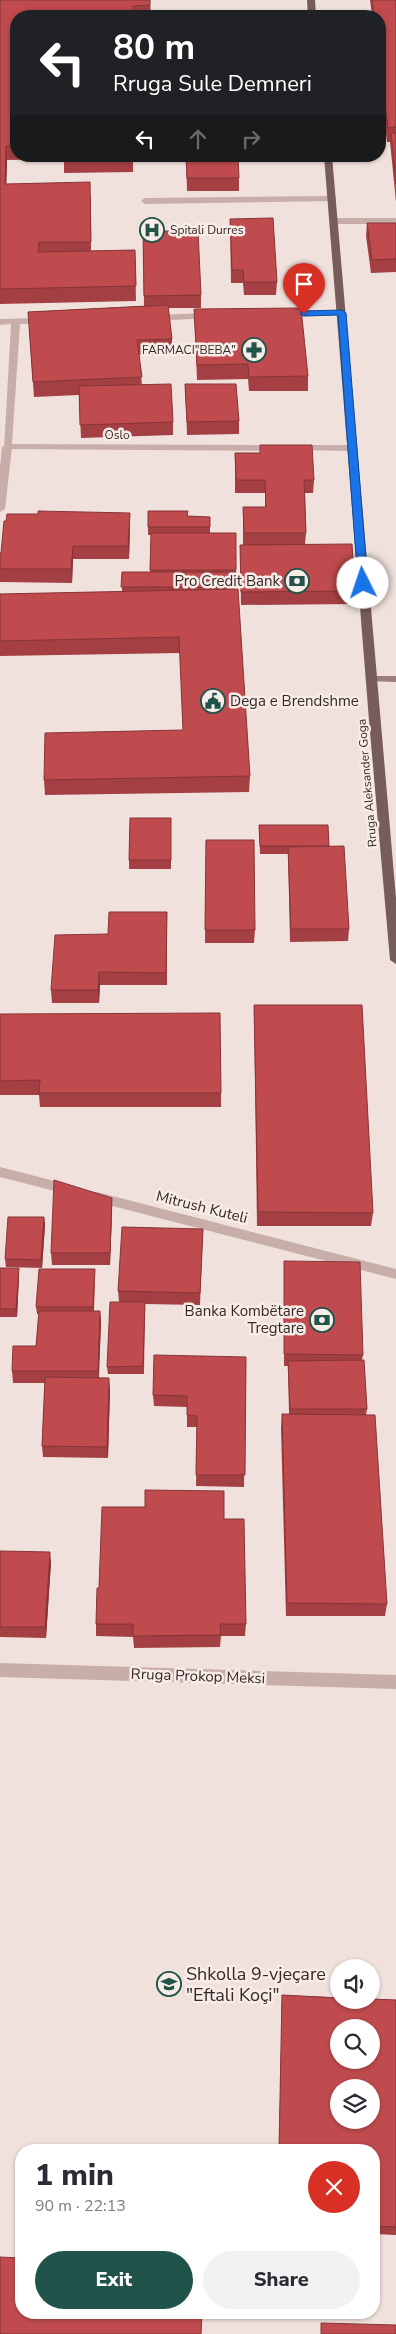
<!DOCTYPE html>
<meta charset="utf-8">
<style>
:root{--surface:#fff;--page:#f2f2f3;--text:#2b2b33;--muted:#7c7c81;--accent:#20544a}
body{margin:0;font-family:"Nunito Sans",sans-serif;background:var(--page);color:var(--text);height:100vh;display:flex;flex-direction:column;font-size:19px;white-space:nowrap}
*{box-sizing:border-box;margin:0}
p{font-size:16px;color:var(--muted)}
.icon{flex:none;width:28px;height:28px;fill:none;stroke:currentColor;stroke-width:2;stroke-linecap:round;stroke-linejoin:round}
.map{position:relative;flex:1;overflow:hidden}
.panel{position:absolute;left:15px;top:2144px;width:365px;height:175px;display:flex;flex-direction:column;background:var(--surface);border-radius:20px;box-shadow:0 1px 4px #0004}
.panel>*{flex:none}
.banner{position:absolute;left:10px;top:10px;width:376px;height:152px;border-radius:20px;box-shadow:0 1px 4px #0004;background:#202124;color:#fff;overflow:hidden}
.tools{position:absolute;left:330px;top:1959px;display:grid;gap:10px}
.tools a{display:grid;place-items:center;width:50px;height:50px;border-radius:50%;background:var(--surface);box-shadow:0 1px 4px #0004;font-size:25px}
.pin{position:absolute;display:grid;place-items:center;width:42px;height:42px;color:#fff;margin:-51px -21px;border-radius:50% 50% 50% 0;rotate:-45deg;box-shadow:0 0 5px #0007}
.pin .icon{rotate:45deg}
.me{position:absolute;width:55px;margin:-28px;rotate:356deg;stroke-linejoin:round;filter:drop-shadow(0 0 4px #0008)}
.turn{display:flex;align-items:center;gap:18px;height:105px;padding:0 20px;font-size:22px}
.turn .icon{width:65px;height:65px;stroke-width:2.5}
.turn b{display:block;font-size:35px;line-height:42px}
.lanes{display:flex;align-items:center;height:48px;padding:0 20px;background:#0003;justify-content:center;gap:25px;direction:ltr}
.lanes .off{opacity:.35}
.round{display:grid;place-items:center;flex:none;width:52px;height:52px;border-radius:26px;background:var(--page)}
.head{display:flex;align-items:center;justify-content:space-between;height:85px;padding:0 20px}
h1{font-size:30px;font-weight:800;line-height:38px}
.primary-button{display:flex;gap:10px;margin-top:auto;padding:10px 20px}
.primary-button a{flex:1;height:58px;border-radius:30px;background:var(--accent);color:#fff;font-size:20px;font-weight:800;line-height:58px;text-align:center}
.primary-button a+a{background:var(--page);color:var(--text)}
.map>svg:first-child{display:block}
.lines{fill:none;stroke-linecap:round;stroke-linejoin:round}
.lane{fill:#c8aea8;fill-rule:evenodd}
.street{fill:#c8aea8;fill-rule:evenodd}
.secondary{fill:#9b7d7a;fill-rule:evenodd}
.primary{fill:#765c5a;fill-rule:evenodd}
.wall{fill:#a44043}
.shaded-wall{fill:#863437}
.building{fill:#bf4b4e;stroke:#863437;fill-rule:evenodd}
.route{fill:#1a73e8;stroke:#114b97}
.labels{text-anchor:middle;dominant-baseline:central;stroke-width:5;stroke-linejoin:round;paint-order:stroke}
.far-poi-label{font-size:12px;fill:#352928;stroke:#f8ece8;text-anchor:start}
.far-street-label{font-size:12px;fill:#352928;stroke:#f8ece8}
.poi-label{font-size:15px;fill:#352928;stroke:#f8ece8;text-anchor:end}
.street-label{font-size:15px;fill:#352928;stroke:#f8ece8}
.near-poi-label{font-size:18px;fill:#352928;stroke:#f8ece8;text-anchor:start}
</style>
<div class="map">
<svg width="396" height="2334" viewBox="0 0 396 2334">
<rect width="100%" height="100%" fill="#f0e1dc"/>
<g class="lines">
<path class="lane" d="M 333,196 L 336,197 L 336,201 L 145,204 L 141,201 L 145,198 Z
M 7,444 L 12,447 L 5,509 L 0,512 L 0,467 L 2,447 Z"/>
<path class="street" d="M 396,218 L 396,224 L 334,224 L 330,221 L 334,218 Z
M 342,310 L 345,311 L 345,315 L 287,317 L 283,314 L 287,311 Z
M 209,313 L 212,314 L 212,318 L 152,321 L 148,318 L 152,315 Z
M 45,318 L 48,319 L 48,323 L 20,324 L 12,444 L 275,445 L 280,448 L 275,451 L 4,449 L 11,324 L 0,325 L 0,319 Z
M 295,445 L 353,445 L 358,448 L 353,451 L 292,450 L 290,448 Z
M 0,1167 L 70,1185 L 74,1186 L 76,1190 L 74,1194 L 70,1195 L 0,1177 Z
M 97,1192 L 396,1269 L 396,1279 L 93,1201 L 91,1197 L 93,1193 Z
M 0,1663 L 396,1675 L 396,1689 L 0,1677 Z"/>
<path class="secondary" d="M 371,676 L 396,676 L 396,682 L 367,681 L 366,679 Z"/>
<path class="primary" d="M 307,0 L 315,0 L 316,16 L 308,16 Z
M 324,156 L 332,156 L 396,898 L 396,964 L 390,960 L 369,720 Z"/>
</g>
<path class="wall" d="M 0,0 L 150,0 L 151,16 L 16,16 L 16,156 L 151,156 L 151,157 L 133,157 L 133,172 L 64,173 L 64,159 L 7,160 L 6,184 L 91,197 L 91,251 L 135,250 L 136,301 L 0,304 Z
M 370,0 L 396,0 L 396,202 L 390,142 L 387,142 L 380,83 L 380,16 L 372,16 Z
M 186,156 L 239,178 L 239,191 L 187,191 Z
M 230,219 L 277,282 L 276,295 L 244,295 L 243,283 L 231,283 Z
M 367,223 L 396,223 L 396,272 L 371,273 L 366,236 Z
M 143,231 L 201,295 L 201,308 L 168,308 L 172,339 L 172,354 L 139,355 L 142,385 L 173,422 L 173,435 L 81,438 L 79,395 L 34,397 L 28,312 L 144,306 Z
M 194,309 L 308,376 L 308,391 L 249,391 L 248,379 L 197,380 Z
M 185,384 L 239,421 L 239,434 L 187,435 Z
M 260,445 L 314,480 L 313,493 L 305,493 L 306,533 L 305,544 L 355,591 L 355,604 L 241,605 L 240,545 L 243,545 L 243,507 L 265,507 L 265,493 L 235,493 L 235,453 L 260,453 Z
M 148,511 L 188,516 L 210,517 L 210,533 L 236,533 L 236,589 L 250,776 L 249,792 L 45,795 L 44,780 L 183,730 L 180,653 L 0,656 L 0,594 L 122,592 L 122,572 L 150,572 L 151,535 L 148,535 Z
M 130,513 L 130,526 L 129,559 L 73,559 L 72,583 L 0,582 L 0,553 Z
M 171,818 L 171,869 L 129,869 L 129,860 Z
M 259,825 L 329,846 L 349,929 L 348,941 L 290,942 L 288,854 L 260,854 Z
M 206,840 L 255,930 L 254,943 L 205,943 Z
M 167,912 L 167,985 L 100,985 L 99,1003 L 52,1003 L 51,990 L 108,934 Z
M 254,1005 L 373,1213 L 371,1226 L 257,1226 Z
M 0,1014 L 221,1093 L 221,1107 L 40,1107 L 39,1095 L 0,1095 Z
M 112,1198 L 112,1210 L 110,1265 L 52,1265 L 51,1253 Z
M 44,1217 L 45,1225 L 42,1268 L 6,1267 L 5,1259 Z
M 203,1229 L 200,1305 L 145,1304 L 144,1374 L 108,1374 L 107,1367 L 119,1302 L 118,1291 Z
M 284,1261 L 363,1355 L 362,1360 L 367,1409 L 366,1415 L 387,1604 L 385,1616 L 286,1616 L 281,1428 L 282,1414 L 289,1414 L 288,1366 L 284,1366 Z
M 0,1268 L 19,1276 L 17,1317 L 0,1317 Z
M 95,1276 L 94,1311 L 100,1311 L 101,1323 L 99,1378 L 110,1389 L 108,1458 L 43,1457 L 42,1446 L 45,1383 L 13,1383 L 12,1371 L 36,1346 L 39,1314 L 37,1314 L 36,1307 Z
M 246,1357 L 244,1487 L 196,1486 L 197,1427 L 187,1427 L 187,1407 L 154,1406 L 153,1395 Z
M 224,1519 L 246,1624 L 245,1636 L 221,1636 L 220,1647 L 134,1648 L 133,1637 L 96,1636 L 96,1624 L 99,1588 Z
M 0,1551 L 51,1562 L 46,1638 L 0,1637 Z
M 282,1995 L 396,2000 L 396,2235 L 374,2234 L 374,2150 L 279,2150 Z"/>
<path class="shaded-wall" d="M 6,146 L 7,160 L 6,198 L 5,184 Z
M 130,513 L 130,526 L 129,559 L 128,546 Z
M 73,546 L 73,559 L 72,583 L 71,569 Z
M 99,972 L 100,985 L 99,1003 L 98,990 Z
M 112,1198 L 112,1210 L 110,1265 L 110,1253 Z
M 44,1217 L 45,1225 L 42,1268 L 41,1260 Z
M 19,1268 L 19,1276 L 17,1317 L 16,1309 Z
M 100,1311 L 101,1323 L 98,1383 L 98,1371 Z
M 109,1378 L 110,1389 L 108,1458 L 107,1447 Z
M 50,1552 L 51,1562 L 46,1638 L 45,1627 Z"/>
<path class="building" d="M 0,0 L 150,0 L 150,5 L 133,6 L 133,16 L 16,16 L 16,146 L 6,146 L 5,184 L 90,182 L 91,242 L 39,242 L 38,252 L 135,250 L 136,286 L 0,289 Z
M 372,0 L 396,0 L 396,127 L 388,128 L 380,61 L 380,16 L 374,16 Z
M 391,133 L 396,133 L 396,181 Z
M 64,156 L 133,156 L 133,157 L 64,158 Z
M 186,156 L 238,156 L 239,178 L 187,178 Z
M 273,218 L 277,282 L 244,282 L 243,270 L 232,270 L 230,219 Z
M 367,223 L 396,223 L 396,259 L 372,260 Z
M 143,231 L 198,231 L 201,295 L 144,296 Z
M 168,305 L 172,339 L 137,340 L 142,377 L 33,382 L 28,312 Z
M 301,308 L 308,376 L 249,377 L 248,364 L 197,365 L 194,309 Z
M 171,384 L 173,422 L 80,425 L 79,386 Z
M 185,384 L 236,384 L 239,421 L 187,422 Z
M 260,445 L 312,445 L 314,480 L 304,480 L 306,533 L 244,533 L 243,507 L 266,507 L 265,480 L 236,480 L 235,453 L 260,453 Z
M 38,511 L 130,513 L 128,546 L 73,546 L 71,569 L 0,569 L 0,553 L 1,553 L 4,521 L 6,521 L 7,514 L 38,514 Z
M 148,511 L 188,511 L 187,516 L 210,517 L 210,527 L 148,527 Z
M 151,533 L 236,533 L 236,570 L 150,570 Z
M 352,544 L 355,591 L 241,592 L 240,545 Z
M 122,572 L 236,572 L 236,587 L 121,587 Z
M 238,589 L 250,776 L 44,780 L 45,733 L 183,730 L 179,637 L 0,641 L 0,594 Z
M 130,818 L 171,818 L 171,860 L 129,860 Z
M 259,825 L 328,825 L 329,846 L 260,846 Z
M 206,840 L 254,840 L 255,930 L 205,930 Z
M 344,846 L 349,929 L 291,929 L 288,847 Z
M 109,912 L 167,912 L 166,973 L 99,972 L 98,990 L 51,990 L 55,935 L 108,934 Z
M 254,1005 L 362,1005 L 373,1213 L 258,1212 Z
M 220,1013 L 221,1093 L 39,1093 L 40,1080 L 0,1081 L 0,1014 Z
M 54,1180 L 112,1198 L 110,1253 L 51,1253 Z
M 8,1217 L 44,1217 L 41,1260 L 5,1259 Z
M 122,1227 L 203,1229 L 200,1293 L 118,1291 Z
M 284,1261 L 360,1262 L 363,1355 L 284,1354 Z
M 0,1268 L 19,1268 L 16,1309 L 0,1309 Z
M 39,1269 L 95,1269 L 93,1307 L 36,1307 Z
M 110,1302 L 145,1302 L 143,1366 L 107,1367 Z
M 39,1311 L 100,1311 L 98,1371 L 12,1371 L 13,1346 L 36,1346 Z
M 154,1355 L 246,1357 L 245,1475 L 196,1475 L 197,1416 L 187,1415 L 187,1396 L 153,1395 Z
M 364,1360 L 367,1409 L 290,1409 L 288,1361 Z
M 45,1377 L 109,1378 L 107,1447 L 42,1446 Z
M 282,1414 L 375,1415 L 387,1604 L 287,1603 Z
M 145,1490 L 224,1491 L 224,1519 L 244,1519 L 246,1624 L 220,1624 L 221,1635 L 133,1636 L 133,1624 L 96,1624 L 97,1588 L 99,1588 L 102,1507 L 145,1507 Z
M 0,1551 L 50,1552 L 45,1627 L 0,1627 Z
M 282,1995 L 339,1998 L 339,2000 L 371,2000 L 371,1999 L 396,2000 L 396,2227 L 374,2226 L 374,2150 L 279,2150 ZM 339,2028 L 371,2028 L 371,2060 L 339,2060 ZM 339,2088 L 371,2088 L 371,2120 L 339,2120 Z
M 0,2257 L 21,2258 L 21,2312 L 202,2312 L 201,2334 L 0,2334 Z
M 321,2323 L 396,2325 L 396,2334 L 321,2334 Z"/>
<path class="route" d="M 342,310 L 346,313 L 368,583 L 363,586 L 358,583 L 338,315 L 304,316 L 300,314 L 304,311 Z"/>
<defs>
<symbol id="hospital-ring" viewBox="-11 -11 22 22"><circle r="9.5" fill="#f8ece8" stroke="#20544a" stroke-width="1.5"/><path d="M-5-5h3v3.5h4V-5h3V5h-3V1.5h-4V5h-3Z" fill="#20544a"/></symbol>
<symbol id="pharmacy-ring" viewBox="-11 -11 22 22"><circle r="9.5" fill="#f8ece8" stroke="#20544a" stroke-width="1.5"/><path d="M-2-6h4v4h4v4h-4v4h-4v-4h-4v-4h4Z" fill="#20544a"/></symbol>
<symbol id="bank-ring" viewBox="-11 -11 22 22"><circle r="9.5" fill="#f8ece8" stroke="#20544a" stroke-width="1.5"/><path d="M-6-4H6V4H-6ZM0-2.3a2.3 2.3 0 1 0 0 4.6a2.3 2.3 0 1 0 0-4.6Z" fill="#20544a"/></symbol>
<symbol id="civic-ring" viewBox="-11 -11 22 22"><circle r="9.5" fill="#f8ece8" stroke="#20544a" stroke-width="1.5"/><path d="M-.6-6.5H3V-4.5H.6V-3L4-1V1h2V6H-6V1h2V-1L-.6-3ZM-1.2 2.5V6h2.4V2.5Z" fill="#20544a"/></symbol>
<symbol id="school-ring" viewBox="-11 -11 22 22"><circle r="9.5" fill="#f8ece8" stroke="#20544a" stroke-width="1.5"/><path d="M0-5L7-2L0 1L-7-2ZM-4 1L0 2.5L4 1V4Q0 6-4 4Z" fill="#20544a"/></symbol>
</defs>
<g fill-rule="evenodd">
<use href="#hospital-ring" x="138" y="216" width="28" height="28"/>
<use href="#pharmacy-ring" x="240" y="336" width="28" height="28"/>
<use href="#bank-ring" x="283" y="567" width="28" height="28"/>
<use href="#civic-ring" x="199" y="687" width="28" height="28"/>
<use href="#bank-ring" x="308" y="1306" width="28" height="28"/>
<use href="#school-ring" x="155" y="1970" width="28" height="28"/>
</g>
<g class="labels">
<g class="far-poi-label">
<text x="170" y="230">Spitali Durres</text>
<text x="236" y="350" text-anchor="end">FARMACI"BEBA"</text>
</g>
<g class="far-street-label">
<text x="117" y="435">Oslo</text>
<text transform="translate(367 783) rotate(-95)">Rruga Aleksander Goga</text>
</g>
<g class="poi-label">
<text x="280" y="581">Pro Credit Bank</text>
<text x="230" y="701" text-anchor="start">Dega e Brendshme</text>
<text x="304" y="1311">Banka Kombëtare<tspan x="304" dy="17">Tregtare</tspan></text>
</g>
<g class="street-label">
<text transform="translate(202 1207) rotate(14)">Mitrush Kuteli</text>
<text transform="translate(198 1676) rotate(2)">Rruga Prokop Meksi</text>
</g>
<g class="near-poi-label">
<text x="186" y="1974">Shkolla 9-vjeçare<tspan x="186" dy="21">"Eftali Koçi"</tspan></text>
</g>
</g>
</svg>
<div class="tools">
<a><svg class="icon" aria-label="sound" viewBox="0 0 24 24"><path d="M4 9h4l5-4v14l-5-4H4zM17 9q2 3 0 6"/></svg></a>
<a><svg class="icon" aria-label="search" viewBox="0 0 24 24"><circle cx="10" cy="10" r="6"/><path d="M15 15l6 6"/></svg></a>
<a><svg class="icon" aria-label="layers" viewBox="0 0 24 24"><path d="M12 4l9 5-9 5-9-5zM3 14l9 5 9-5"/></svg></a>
</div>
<div class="pin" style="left:304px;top:314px;background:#d93025"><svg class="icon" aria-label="arrive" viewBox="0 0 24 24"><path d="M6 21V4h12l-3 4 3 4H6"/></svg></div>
<svg class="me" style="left:363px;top:583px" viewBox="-20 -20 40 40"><circle r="19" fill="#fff"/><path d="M0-13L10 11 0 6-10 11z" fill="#1a73e8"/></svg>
<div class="banner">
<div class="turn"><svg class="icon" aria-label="left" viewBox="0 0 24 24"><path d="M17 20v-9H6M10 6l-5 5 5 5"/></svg><div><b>80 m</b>Rruga Sule Demneri</div></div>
<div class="lanes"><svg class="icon" aria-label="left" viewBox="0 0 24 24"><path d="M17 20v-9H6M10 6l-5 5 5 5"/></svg><svg class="icon off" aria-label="ahead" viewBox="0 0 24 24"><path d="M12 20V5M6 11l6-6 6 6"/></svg><svg class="icon off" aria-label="right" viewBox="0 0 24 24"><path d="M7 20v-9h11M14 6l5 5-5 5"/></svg></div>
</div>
<section class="panel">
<div class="head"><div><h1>1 min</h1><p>90 m · 22:13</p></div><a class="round" style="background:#d93025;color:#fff"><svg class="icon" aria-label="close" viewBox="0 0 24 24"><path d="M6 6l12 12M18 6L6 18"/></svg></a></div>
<div class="primary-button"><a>Exit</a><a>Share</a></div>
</section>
</div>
